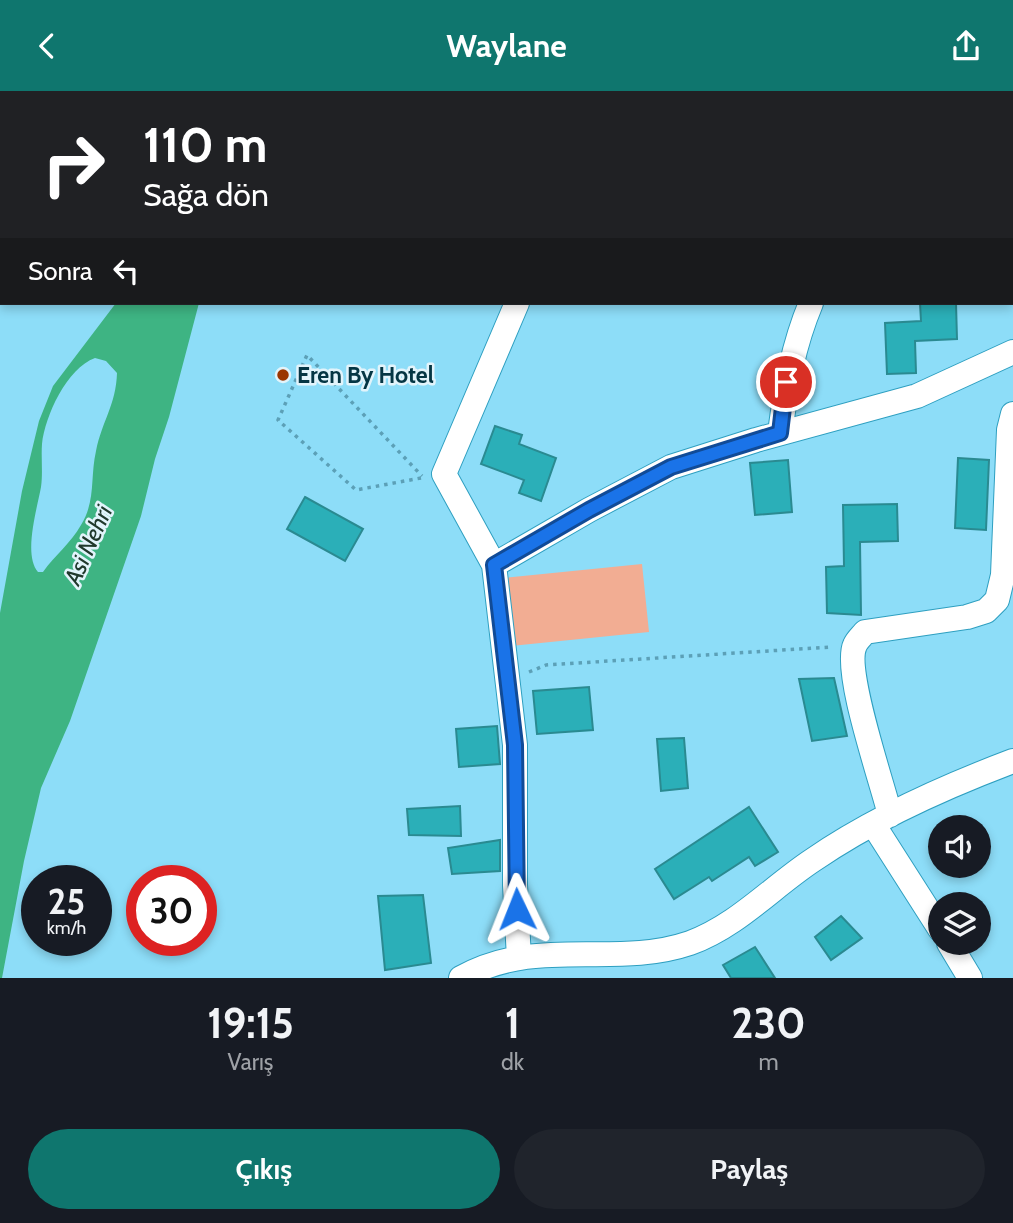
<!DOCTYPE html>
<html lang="tr">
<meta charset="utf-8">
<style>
:root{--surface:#171b24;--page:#20242c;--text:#f1f3f6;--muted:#9ea1a6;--accent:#0f766e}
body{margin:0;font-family:Cabin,sans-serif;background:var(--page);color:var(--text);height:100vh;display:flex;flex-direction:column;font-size:26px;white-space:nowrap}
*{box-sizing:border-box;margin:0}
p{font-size:23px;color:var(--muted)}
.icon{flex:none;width:38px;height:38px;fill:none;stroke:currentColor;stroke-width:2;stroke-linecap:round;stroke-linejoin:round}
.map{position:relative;height:887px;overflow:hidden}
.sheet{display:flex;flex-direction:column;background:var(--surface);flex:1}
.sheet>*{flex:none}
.hud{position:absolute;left:0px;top:0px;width:1013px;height:214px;box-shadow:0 4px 10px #0003;background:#202124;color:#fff;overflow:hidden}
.tools{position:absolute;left:928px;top:724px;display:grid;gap:14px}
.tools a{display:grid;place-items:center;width:63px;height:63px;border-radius:50%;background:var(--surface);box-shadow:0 4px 10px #0003;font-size:35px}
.speed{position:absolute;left:21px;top:774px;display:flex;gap:14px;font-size:35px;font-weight:700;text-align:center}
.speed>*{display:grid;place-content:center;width:91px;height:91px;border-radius:50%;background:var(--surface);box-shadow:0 4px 10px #0003;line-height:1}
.speed small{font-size:18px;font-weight:400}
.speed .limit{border:10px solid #d22;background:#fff;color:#111}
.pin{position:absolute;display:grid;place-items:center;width:60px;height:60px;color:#fff;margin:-30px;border:4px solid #fff;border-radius:50%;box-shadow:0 2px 7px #0007}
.me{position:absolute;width:77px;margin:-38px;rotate:358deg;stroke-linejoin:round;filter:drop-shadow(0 0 5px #0008)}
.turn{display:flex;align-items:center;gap:24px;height:147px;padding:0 28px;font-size:32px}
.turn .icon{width:91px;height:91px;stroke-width:2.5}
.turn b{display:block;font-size:49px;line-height:60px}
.then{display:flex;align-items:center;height:66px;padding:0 28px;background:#0003;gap:14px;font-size:26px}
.eta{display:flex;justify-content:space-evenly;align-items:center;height:119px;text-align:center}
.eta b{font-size:42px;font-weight:700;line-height:49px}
.primary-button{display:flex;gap:14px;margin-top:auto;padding:14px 28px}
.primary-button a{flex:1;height:80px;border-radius:42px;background:var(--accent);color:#fff;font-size:28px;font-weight:700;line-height:80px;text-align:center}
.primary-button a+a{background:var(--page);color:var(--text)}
header{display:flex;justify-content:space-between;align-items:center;height:91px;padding:0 28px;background:var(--accent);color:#fff;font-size:32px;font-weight:700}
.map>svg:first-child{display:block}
.green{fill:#f2ad93}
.water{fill:#3eb483;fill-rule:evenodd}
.building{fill:#2bafb8;stroke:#2a8a91;stroke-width:2}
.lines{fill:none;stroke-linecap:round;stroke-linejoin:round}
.minor-casing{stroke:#2e9fc0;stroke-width:26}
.path{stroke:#5ca0b7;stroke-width:3.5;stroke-dasharray:3.5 5;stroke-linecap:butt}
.minor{stroke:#fff;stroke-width:24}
.route-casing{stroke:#114b97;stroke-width:18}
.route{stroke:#1a73e8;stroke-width:12}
.poi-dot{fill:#9a3600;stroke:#e2f4fb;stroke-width:2.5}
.labels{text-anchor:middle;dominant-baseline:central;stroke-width:5;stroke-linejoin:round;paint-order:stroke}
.poi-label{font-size:23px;font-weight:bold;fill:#053644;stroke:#e2f4fb;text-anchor:start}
.water-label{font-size:24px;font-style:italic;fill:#20392c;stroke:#e2f4fb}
</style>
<header><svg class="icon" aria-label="back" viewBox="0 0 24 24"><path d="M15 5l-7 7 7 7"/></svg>Waylane<svg class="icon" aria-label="share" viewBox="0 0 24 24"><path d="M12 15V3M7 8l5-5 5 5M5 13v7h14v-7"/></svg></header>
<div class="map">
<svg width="1013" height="887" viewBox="0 0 1013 887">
<rect width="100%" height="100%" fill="#8dddf8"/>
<path class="green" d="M 642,473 L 649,541 L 511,555 L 504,487 Z"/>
<path class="water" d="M 116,212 L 199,212 L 169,326 L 155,368 L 141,425 L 70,630 L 41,697 L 24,770 L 2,887 L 0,887 L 0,522 L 22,400 L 39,330 L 53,295 ZM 95,267 L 106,270 L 117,282 C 116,314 102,330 96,360 C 90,386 96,410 81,434 C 71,452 55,464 43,481 L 38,481 C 23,464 37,418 41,396 C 43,382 41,367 42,353 C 45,325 67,277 95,267 Z"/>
<path class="building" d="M 920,212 L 956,212 L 957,248 L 915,250 L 916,282 L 887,283 L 885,232 L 921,230 Z
M 495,335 L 522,344 L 519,353 L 556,367 L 541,410 L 519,402 L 524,389 L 481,373 Z
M 958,367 L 989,369 L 986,439 L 955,437 Z
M 788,369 L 792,421 L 755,424 L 750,372 Z
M 305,406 L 363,438 L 345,470 L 287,438 Z
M 897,413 L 898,450 L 860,451 L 861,524 L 827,522 L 826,476 L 844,475 L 843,414 Z
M 834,587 L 847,645 L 812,650 L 799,588 Z
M 589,596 L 593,639 L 537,643 L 533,600 Z
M 497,635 L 500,673 L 459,676 L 456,638 Z
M 684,647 L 688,697 L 661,700 L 657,648 Z
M 460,715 L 461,745 L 409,744 L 407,718 Z
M 749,716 L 778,761 L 755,775 L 749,766 L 712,790 L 709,786 L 674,808 L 655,778 Z
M 500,749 L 500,780 L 452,783 L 448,757 Z
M 423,804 L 431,872 L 385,879 L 378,805 Z
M 841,825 L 862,847 L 831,869 L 815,846 Z
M 755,856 L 775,887 L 731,887 L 723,874 Z"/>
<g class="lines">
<defs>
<path id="minor" d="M 588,2 L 589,0
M 712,2 L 713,0
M 894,2 L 895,0
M 1012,195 L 1013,196
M 517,212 L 444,383 L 494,474 L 515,654 L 515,794 L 519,867
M 780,342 C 786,296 793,255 811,212
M 494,474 L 589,419 L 671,376 L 756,349 L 917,305 L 1013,261
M 890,724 C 882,691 843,579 855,554 C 857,549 862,545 865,541 L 967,526 L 986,520 L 997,509 L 1003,484 L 1009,339 L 1013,323
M 873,733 L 940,838
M 949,852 L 970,887
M 461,887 C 539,844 614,878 690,852 C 737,835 772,796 813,769 C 874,727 944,696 1013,670"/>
</defs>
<use href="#minor" class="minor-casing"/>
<path class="path" d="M 421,387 L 356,399 L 278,329 L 307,264 L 422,385
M 529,581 L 546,574 L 831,556"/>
<use href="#minor" class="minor"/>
</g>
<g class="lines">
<defs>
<path id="route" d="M 517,818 L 515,654 L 494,474 L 589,419 L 671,376 L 780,342 L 786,291"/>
</defs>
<use href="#route" class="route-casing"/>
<use href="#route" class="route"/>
</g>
<circle class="poi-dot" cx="283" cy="284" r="7"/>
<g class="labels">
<g class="poi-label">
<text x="297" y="284">Eren By Hotel</text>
</g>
<g class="water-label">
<text transform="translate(88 454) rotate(-66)">Asi Nehri</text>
</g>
</g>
</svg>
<div class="tools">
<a><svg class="icon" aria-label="sound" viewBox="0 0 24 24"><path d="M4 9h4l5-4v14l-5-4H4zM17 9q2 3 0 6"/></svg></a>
<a><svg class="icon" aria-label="layers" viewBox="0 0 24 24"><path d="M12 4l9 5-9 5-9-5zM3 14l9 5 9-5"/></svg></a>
</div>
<div class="speed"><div>25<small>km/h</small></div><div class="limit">30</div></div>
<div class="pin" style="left:786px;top:291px;background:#d93025"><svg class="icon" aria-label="arrive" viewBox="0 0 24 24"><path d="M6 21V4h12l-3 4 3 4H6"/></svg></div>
<svg class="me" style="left:517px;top:818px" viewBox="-20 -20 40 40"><path d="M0-17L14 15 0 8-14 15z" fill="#1a73e8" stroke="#fff" stroke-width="4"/></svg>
<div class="hud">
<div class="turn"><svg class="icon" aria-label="right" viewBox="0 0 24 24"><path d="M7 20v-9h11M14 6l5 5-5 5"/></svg><div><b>110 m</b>Sağa dön</div></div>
<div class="then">Sonra<svg class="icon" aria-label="left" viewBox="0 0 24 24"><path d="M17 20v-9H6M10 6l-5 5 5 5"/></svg></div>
</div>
</div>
<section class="sheet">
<div class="eta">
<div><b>19:15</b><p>Varış</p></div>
<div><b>1</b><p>dk</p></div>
<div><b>230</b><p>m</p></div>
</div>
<div class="primary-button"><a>Çıkış</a><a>Paylaş</a></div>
</section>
